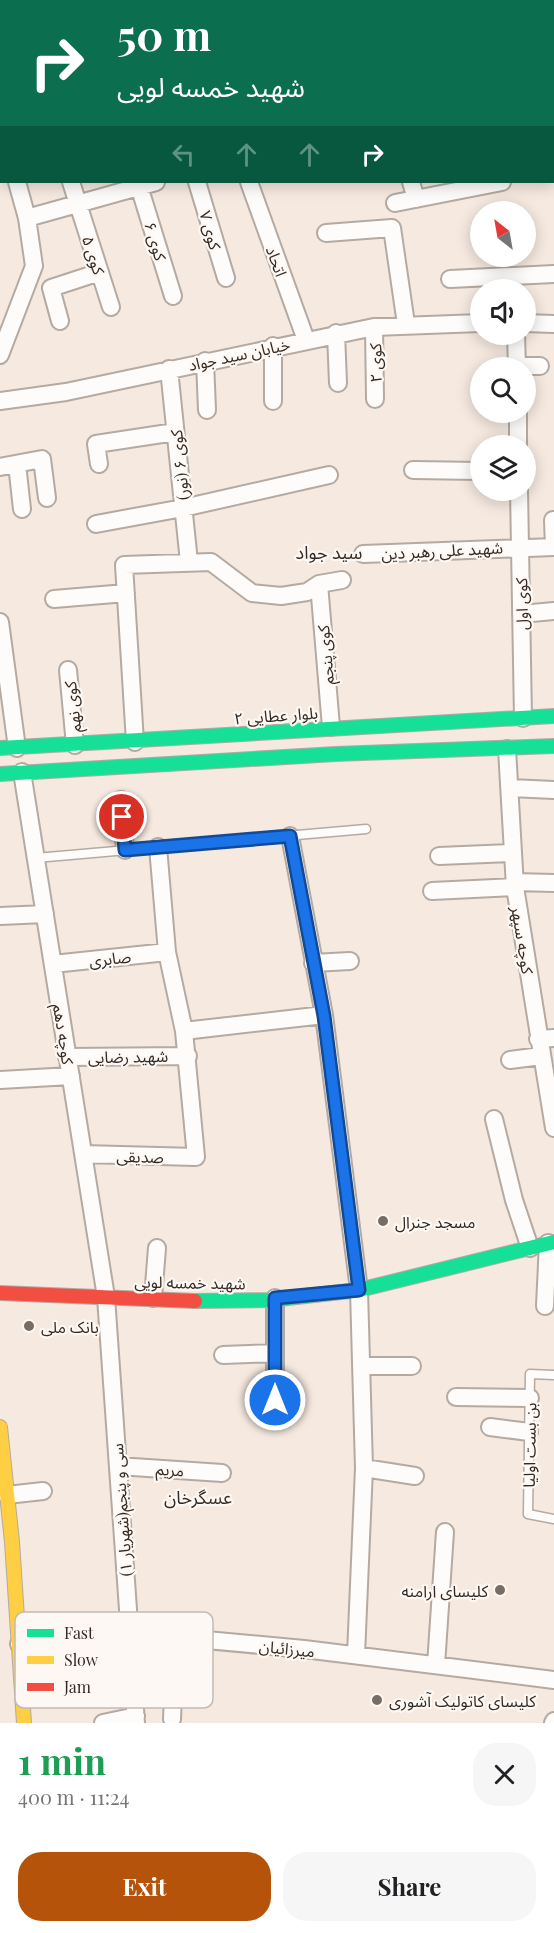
<!DOCTYPE html>
<meta charset="utf-8">
<style>
:root{--surface:#fff;--page:#f6f6f6;--text:#202124;--muted:#757577;--accent:#b45309}
body{margin:0;font-family:"Playfair Display","Noto Sans Arabic",serif;background:var(--page);color:var(--text);height:100vh;display:flex;flex-direction:column;font-size:22px;white-space:nowrap}
*{box-sizing:border-box;margin:0}
p{font-size:20px;color:var(--muted)}
.icon{flex:none;width:33px;height:33px;fill:none;stroke:currentColor;stroke-width:2;stroke-linecap:round;stroke-linejoin:round}
.map{position:relative;height:1723px;overflow:hidden}
.side{display:flex;flex-direction:column;background:var(--surface);flex:1}
.side>*{flex:none}
.guide{position:absolute;left:0px;top:0px;width:555px;height:183px;box-shadow:0 3px 15px #0003;background:#0b6e4f;color:#fff;overflow:hidden}
.needle{width:39px;rotate:329deg}
.controls{position:absolute;left:470px;top:201px;display:grid;gap:12px}
.controls a{display:grid;place-items:center;width:66px;height:66px;border-radius:50%;background:var(--surface);box-shadow:0 3px 15px #0003;font-size:30px}
.pin{position:absolute;display:grid;place-items:center;width:51px;height:51px;color:#fff;margin:-26px;border:3px solid #fff;border-radius:50%;box-shadow:0 2px 6px #0007}
.me{position:absolute;width:66px;margin:-33px;rotate:0deg;stroke-linejoin:round;filter:drop-shadow(0 0 4px #0008)}
.turn{display:flex;align-items:center;gap:21px;height:126px;padding:0 18px;font-size:27px}
.turn .icon{width:78px;height:78px;stroke-width:2.5}
.turn b{display:block;font-size:42px;line-height:51px}
.lanes{display:flex;align-items:center;height:57px;padding:0 18px;background:#0003;justify-content:center;gap:30px;direction:ltr}
.lanes .off{opacity:.35}
.round{display:grid;place-items:center;flex:none;width:63px;height:63px;border-radius:24px;background:var(--page)}
.head{display:flex;align-items:center;justify-content:space-between;height:102px;padding:0 18px}
h1{font-size:36px;font-weight:700;line-height:45px;color:#1e9e55}
.button{display:flex;gap:12px;margin-top:auto;padding:12px 18px}
.button a{flex:1;height:69px;border-radius:24px;background:var(--accent);color:#fff;font-size:24px;font-weight:700;line-height:69px;text-align:center}
.button a+a{background:var(--page);color:var(--text)}
.map>svg:first-child{display:block}
.lines{fill:none;stroke-linecap:round;stroke-linejoin:round}
.lane-casing{stroke:#b4aaa2;stroke-width:11}
.street-casing{stroke:#b4aaa2;stroke-width:20}
.fast-casing{stroke:#b4aaa2;stroke-width:16}
.slow-casing{stroke:#b4aaa2;stroke-width:16}
.jam-casing{stroke:#b4aaa2;stroke-width:16}
.lane{stroke:#fefcfa;stroke-width:8}
.street{stroke:#fefcfa;stroke-width:16}
.fast{stroke:#16e098;stroke-width:14}
.slow{stroke:#ffcf43;stroke-width:14}
.jam{stroke:#f24e42;stroke-width:14}
.route-casing{stroke:#114b97;stroke-width:15}
.route{stroke:#1a73e8;stroke-width:10}
.poi-dot{fill:#786d65;stroke:#fdf8f4;stroke-width:2}
.labels{text-anchor:middle;dominant-baseline:central;stroke-width:4.5;stroke-linejoin:round;paint-order:stroke}
.street-label{font-size:16px;fill:#342a23;stroke:#fdf8f4}
.poi-label{font-size:16px;fill:#342a23;stroke:#fdf8f4;text-anchor:start}
.neighbourhood-label{font-size:18px;fill:#342a23;stroke:#fdf8f4}
.key{fill:#fdf8f4;stroke:#c1bab5;stroke-width:1.5}
.key-label{font-size:16px;fill:#342a23}
</style>
<div class="map">
<svg width="554" height="1723" viewBox="0 0 554 1723">
<rect width="100%" height="100%" fill="#f5e9e0"/>
<g class="lines">
<defs>
<path id="lane" d="M 36,858 L 366,829
M 554,1375 L 530,1374 L 528,1514 L 554,1519"/>
<path id="street" d="M 13,0 L 14,2
M 104,0 L 104,2
M 299,0 L 299,2
M 457,0 L 457,2
M 0,122 L 2,127
M 0,155 L 2,154
M 71,182 L 111,307
M 197,182 L 226,278
M 249,182 L 306,340
M 411,182 L 416,199
M 139,186 L 173,296
M 395,203 L 502,182
M 27,218 L 156,182
M 326,233 L 392,228 L 406,324
M 450,279 L 554,274
M 60,321 L 51,288 L 100,272
M 525,323 L 554,324
M 374,327 L 375,399
M 336,333 L 338,383
M 516,334 L 517,368
M 0,355 L 34,266 L 27,218 L 17,182
M 205,361 L 207,410
M 517,366 L 540,366
M 169,369 L 189,562
M 0,401 L 66,392 L 374,327 L 480,323
M 273,401 L 273,346
M 518,412 L 518,446
M 17,464 L 22,509
M 99,464 L 96,444 L 175,432
M 0,467 L 42,459 L 47,498
M 413,470 L 480,471
M 519,490 L 523,718
M 96,524 L 183,508 L 329,475
M 363,554 L 554,547 L 553,520
M 319,584 L 331,727
M 54,599 L 126,593
M 521,614 L 554,611
M 0,622 L 17,748
M 68,670 L 75,745
M 135,742 L 124,565 L 211,562 L 252,593 L 281,596 L 307,592 L 319,584 L 342,580
M 507,749 L 515,887 L 554,1128
M 22,772 L 106,1297 L 136,1723
M 510,788 L 554,790
M 121,800 L 125,850
M 290,836 L 324,1015 L 359,1290 L 364,1468 L 356,1655
M 158,847 L 167,952 L 184,1031 L 324,1015
M 439,856 L 512,853
M 514,882 L 554,883
M 432,891 L 515,887
M 0,916 L 45,914
M 313,963 L 350,961
M 53,964 L 167,952
M 538,1039 L 554,1038
M 67,1057 L 188,1056
M 510,1060 L 541,1056
M 0,1080 L 71,1076
M 494,1119 L 514,1200 L 530,1248
M 83,1154 L 196,1157 L 184,1031
M 153,1298 L 157,1248
M 545,1306 L 548,1243
M 223,1355 L 275,1353
M 361,1366 L 412,1366
M 456,1397 L 530,1398
M 275,1400 L 275,1298
M 490,1427 L 529,1432
M 118,1466 L 222,1473
M 364,1468 L 415,1476
M 7,1495 L 43,1491
M 19,1644 L 130,1633 L 304,1649 L 554,1680
M 436,1665 L 445,1532
M 134,1693 L 173,1696 L 172,1719
M 103,1723 L 136,1716
M 553,1723 L 554,1721"/>
<path id="fast" d="M 0,748 L 554,716
M 0,774 L 336,754 L 554,746
M 195,1301 L 270,1300 L 359,1290 L 554,1242"/>
<path id="slow" d="M 0,1427 L 12,1542 L 24,1723"/>
<path id="jam" d="M 0,1293 L 195,1301"/>
</defs>
<use href="#lane" class="lane-casing"/>
<use href="#street" class="street-casing"/>
<use href="#fast" class="fast-casing"/>
<use href="#slow" class="slow-casing"/>
<use href="#jam" class="jam-casing"/>
<use href="#lane" class="lane"/>
<use href="#street" class="street"/>
<use href="#fast" class="fast"/>
<use href="#slow" class="slow"/>
<use href="#jam" class="jam"/>
</g>
<g class="lines">
<defs>
<path id="route" d="M 122,817 L 125,850 L 290,836 L 324,1016 L 359,1290 L 275,1298 L 275,1400"/>
</defs>
<use href="#route" class="route-casing"/>
<use href="#route" class="route"/>
</g>
<g class="poi-dot">
<circle cx="383" cy="1221" r="6"/>
<circle cx="29" cy="1326" r="6"/>
<circle cx="500" cy="1590" r="6"/>
<circle cx="377" cy="1700" r="6"/>
</g>
<g class="labels">
<g class="street-label">
<text transform="translate(211 230) rotate(74)">کوی ۷</text>
<text transform="translate(156 241) rotate(73)">کوی ۶</text>
<text transform="translate(94 255) rotate(72)">کوی ۵</text>
<text transform="translate(277 261) rotate(70)">اتحاد</text>
<text transform="translate(239 354) rotate(-12)">خیابان سید جواد</text>
<text transform="translate(375 363) rotate(-91)">کوی ۲</text>
<text transform="translate(179 465) rotate(-96)">کوی ۶ (نور)</text>
<text transform="translate(442 550) rotate(-3)">شهید علی رهبر دین</text>
<text transform="translate(521 604) rotate(-91)">کوی اول</text>
<text transform="translate(325 655) rotate(-95)">کوی پنجم</text>
<text transform="translate(72 707) rotate(-96)">کوی نهم</text>
<text transform="translate(276 715) rotate(-4)">بلوار عطایی ۲</text>
<text transform="translate(523 940) rotate(81)">کوچه سپهر</text>
<text transform="translate(110 958) rotate(-6)">صابری</text>
<text transform="translate(64 1034) rotate(81)">کوچه دهم</text>
<text transform="translate(128 1056) rotate(-1)">شهید رضایی</text>
<text transform="translate(140 1156) rotate(1)">صدیقی</text>
<text transform="translate(190 1282) rotate(1)">شهید خمسه لویی</text>
<text transform="translate(529 1445) rotate(-89)">بن بست اولیا</text>
<text transform="translate(170 1469) rotate(4)">مریم</text>
<text transform="translate(121 1510) rotate(-94)">سی و پنجم(شهریار ۱)</text>
<text transform="translate(287 1648) rotate(6)">میرزائیان</text>
</g>
<g class="poi-label">
<text x="395" y="1221">مسجد جنرال</text>
<text x="41" y="1326">بانک ملی</text>
<text x="488" y="1590" text-anchor="end">کلیسای ارامنه</text>
<text x="389" y="1700">کلیسای کاتولیک آشوری</text>
</g>
<g class="neighbourhood-label">
<text x="329" y="552">سید جواد</text>
<text x="198" y="1497">عسگرخان</text>
</g>
</g>
<rect x="15" y="1612" width="198" height="96" rx="9" class="key"/>
<rect x="27" y="1629" width="27" height="8" fill="#16e098"/>
<rect x="27" y="1656" width="27" height="8" fill="#ffcf43"/>
<rect x="27" y="1683" width="27" height="8" fill="#f24e42"/>
<g class="key-label">
<text x="64" y="1639">Fast</text>
<text x="64" y="1666">Slow</text>
<text x="64" y="1693">Jam</text>
</g>
</svg>
<div class="controls">
<a><svg class="needle" viewBox="-14 -14 28 28"><path d="M0-13l5 13h-10z" fill="#e53935"/><path d="M0 13l5-13h-10z" fill="#757577"/></svg></a>
<a><svg class="icon" aria-label="sound" viewBox="0 0 24 24"><path d="M4 9h4l5-4v14l-5-4H4zM17 9q2 3 0 6"/></svg></a>
<a><svg class="icon" aria-label="search" viewBox="0 0 24 24"><circle cx="10" cy="10" r="6"/><path d="M15 15l6 6"/></svg></a>
<a><svg class="icon" aria-label="layers" viewBox="0 0 24 24"><path d="M12 4l9 5-9 5-9-5zM3 14l9 5 9-5"/></svg></a>
</div>
<div class="pin" style="left:122px;top:817px;background:#d93025"><svg class="icon" aria-label="arrive" viewBox="0 0 24 24"><path d="M6 21V4h12l-3 4 3 4H6"/></svg></div>
<svg class="me" style="left:275px;top:1400px" viewBox="-20 -20 40 40"><circle r="17" fill="#1a73e8" stroke="#fff" stroke-width="3"/><path d="M0-11L8 9 0 5-8 9z" fill="#fff"/></svg>
<div class="guide">
<div class="turn"><svg class="icon" aria-label="right" viewBox="0 0 24 24"><path d="M7 20v-9h11M14 6l5 5-5 5"/></svg><div><b>50 m</b>شهید خمسه لویی</div></div>
<div class="lanes"><svg class="icon off" aria-label="left" viewBox="0 0 24 24"><path d="M17 20v-9H6M10 6l-5 5 5 5"/></svg><svg class="icon off" aria-label="ahead" viewBox="0 0 24 24"><path d="M12 20V5M6 11l6-6 6 6"/></svg><svg class="icon off" aria-label="ahead" viewBox="0 0 24 24"><path d="M12 20V5M6 11l6-6 6 6"/></svg><svg class="icon" aria-label="right" viewBox="0 0 24 24"><path d="M7 20v-9h11M14 6l5 5-5 5"/></svg></div>
</div>
</div>
<section class="side">
<div class="head"><div><h1>1 min</h1><p>400 m · 11:24</p></div><a class="round"><svg class="icon" aria-label="close" viewBox="0 0 24 24"><path d="M6 6l12 12M18 6L6 18"/></svg></a></div>
<div class="button"><a>Exit</a><a>Share</a></div>
</section>
